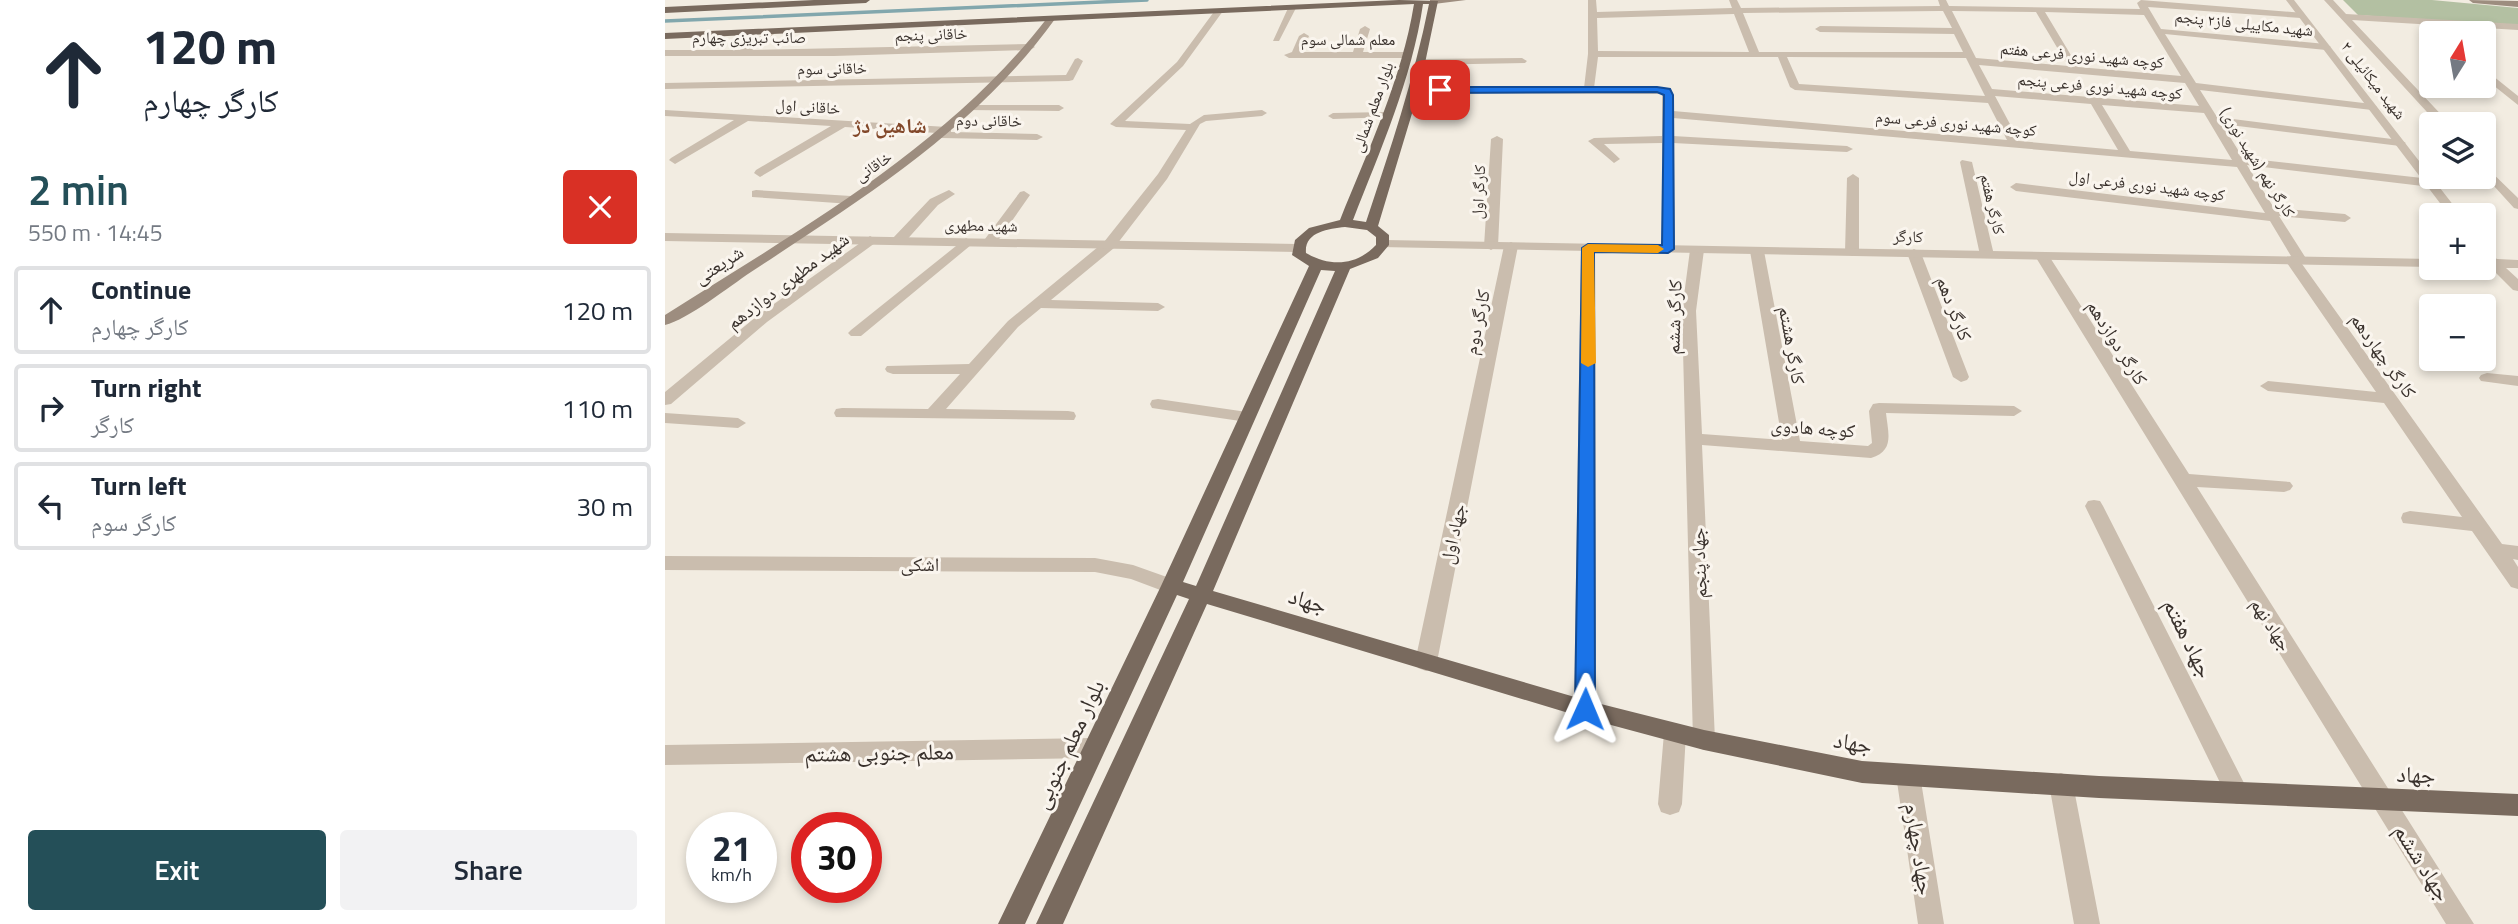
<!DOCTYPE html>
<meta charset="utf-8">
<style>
:root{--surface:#fff;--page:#f2f2f3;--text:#1f2937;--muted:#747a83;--line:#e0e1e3;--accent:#244f58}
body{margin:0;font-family:"Titillium Web","Noto Naskh Arabic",sans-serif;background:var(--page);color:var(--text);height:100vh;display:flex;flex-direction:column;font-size:26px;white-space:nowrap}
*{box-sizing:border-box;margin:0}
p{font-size:23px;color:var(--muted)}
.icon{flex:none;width:38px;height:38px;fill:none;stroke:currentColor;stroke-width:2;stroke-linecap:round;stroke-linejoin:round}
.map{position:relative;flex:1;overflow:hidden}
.panel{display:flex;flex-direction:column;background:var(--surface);width:665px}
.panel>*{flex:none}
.banner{background:#fff;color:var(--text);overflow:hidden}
.needle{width:46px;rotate:11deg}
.buttons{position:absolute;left:1754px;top:21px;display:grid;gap:14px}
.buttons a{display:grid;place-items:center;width:77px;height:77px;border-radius:7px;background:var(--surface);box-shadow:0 4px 10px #0003;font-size:35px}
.speed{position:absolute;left:21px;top:812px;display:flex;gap:14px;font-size:35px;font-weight:700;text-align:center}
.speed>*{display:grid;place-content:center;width:91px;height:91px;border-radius:50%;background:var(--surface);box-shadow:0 4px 10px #0003;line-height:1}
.speed small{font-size:18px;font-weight:400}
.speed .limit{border:10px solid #d22;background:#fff;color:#111}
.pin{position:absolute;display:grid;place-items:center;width:60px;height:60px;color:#fff;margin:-30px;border-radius:14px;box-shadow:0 4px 10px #0006}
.me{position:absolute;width:77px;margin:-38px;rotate:1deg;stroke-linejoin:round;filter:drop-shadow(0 0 5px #0008)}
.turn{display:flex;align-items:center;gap:24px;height:147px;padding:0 28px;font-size:32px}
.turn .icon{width:91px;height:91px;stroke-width:2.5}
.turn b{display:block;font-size:49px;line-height:60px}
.round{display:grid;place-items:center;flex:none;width:74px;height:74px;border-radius:7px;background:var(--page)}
.summary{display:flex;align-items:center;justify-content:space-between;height:119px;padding:0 28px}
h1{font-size:42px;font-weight:600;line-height:52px;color:var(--accent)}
.cta{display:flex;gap:14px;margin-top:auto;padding:14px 28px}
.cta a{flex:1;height:80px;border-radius:7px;background:var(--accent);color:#fff;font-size:28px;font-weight:600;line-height:80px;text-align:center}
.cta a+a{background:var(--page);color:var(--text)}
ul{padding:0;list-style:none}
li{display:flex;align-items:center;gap:21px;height:88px;margin:0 14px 10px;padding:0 14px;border:4px solid var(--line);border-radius:7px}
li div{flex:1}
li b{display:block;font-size:26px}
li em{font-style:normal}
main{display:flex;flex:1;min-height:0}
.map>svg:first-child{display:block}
.green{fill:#b3c0a2}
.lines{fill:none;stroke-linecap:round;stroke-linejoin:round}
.stream{stroke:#82a7ad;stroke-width:3.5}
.minor{fill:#cabdae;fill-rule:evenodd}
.tertiary{fill:#cabdae;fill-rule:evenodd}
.secondary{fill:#9d8d7f;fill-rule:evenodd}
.primary{fill:#796a5e;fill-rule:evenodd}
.route{fill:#1a73e8;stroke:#114b97;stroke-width:2}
.slow{fill:#f59e0b}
.labels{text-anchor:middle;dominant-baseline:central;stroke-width:6;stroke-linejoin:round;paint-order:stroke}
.far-street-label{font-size:16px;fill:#39312c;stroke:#faf5ee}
.street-label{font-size:19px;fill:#39312c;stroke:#faf5ee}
.far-district-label{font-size:21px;font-weight:bold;fill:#82482a;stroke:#faf5ee}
.near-street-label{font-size:23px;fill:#39312c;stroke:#faf5ee}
</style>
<main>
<section class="panel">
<div class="banner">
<div class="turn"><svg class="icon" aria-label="ahead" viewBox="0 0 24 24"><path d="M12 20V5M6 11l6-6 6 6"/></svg><div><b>120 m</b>کارگر چهارم</div></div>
</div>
<div class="summary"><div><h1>2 min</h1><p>550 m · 14:45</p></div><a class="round" style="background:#d93025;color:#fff"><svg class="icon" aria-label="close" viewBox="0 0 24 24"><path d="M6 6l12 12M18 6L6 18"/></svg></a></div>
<ul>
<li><svg class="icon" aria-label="ahead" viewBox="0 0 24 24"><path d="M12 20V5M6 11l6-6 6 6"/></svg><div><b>Continue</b><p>کارگر چهارم</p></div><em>120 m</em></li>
<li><svg class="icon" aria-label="right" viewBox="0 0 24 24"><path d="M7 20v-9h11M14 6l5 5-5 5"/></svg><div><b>Turn right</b><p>کارگر</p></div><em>110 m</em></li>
<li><svg class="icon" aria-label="left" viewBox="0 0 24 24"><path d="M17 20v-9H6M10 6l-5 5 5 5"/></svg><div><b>Turn left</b><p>کارگر سوم</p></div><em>30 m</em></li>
</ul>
<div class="cta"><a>Exit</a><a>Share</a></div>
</section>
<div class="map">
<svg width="1853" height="924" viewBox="0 0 1853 924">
<rect width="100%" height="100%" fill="#f2ece1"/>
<path class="green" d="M 1678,0 L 1767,0 L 1853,8 L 1853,26 L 1693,15 Z"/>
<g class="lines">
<path class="stream" d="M 0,21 L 482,0"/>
<path class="minor" d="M 923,0 L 931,0 L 932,12 L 1067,8 L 1064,0 L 1072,0 L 1076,8 L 1275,6 L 1273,0 L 1281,0 L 1284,6 L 1475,9 L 1472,3 L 1476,0 L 1639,13 L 1639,17 L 1636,18 L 1483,7 L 1496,29 L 1661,44 L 1666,47 L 1661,50 L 1500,34 L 1531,83 L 1707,104 L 1712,107 L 1707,110 L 1535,90 L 1552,117 L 1735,140 L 1741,143 L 1735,146 L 1557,124 L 1578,158 L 1766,179 L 1772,183 L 1766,187 L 1582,165 L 1609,208 L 1680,214 L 1686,218 L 1680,222 L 1614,216 L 1642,260 L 1637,264 L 1837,544 L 1853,546 L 1853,560 L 1848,559 L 1853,567 L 1853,589 L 1846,587 L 1807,531 L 1738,523 L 1736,518 L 1738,513 L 1745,511 L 1797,517 L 1719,403 L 1603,391 L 1595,386 L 1603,381 L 1711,392 L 1620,260 L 1626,256 L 1605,221 L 1351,191 L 1345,187 L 1351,183 L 1600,213 L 1572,167 L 1008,118 L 1008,136 L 1182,146 L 1188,149 L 1182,152 L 1008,143 L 1010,249 L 1003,253 L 998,252 L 997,143 L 939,144 L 955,159 L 949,163 L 923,141 L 929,138 L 997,136 L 997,94 L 750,93 L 745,90 L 750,87 L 919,88 L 923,54 ZM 1274,11 L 1278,11 L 1287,28 L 1155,26 L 1150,29 L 1155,32 L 1289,34 L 1298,52 L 1094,52 L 1078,13 ZM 1287,11 L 1371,12 L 1403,66 L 1311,58 ZM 1380,12 L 1479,15 L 1516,76 L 1413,67 ZM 1069,14 L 1084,52 L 933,51 L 932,18 ZM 933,57 L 1113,57 L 1125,87 L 1130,90 L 1323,103 L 1342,140 L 1008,111 L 1006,89 L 929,88 ZM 1122,57 L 1301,58 L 1320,96 L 1134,84 ZM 1314,65 L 1520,83 L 1534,106 L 1327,89 ZM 1330,96 L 1426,104 L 1453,150 L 1354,141 ZM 1437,105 L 1539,113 L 1567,160 L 1465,151 Z
M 1659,0 L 1668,0 L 1681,14 L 1853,24 L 1853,30 L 1687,20 L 1785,124 L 1773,124 Z
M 624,6 L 631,8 L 614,41 L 608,41 Z
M 551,9 L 558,11 L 518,66 L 460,121 L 525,124 L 539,115 L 597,110 L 602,113 L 597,116 L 541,121 L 535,124 L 502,179 L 449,248 L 386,300 L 493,303 L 500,307 L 493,311 L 376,308 L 353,327 L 281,409 L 403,411 L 409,412 L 411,416 L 409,420 L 171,417 L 169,413 L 171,409 L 177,408 L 263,409 L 295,374 L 228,374 L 222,372 L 220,369 L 222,366 L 304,364 L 343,321 L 439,242 L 493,174 L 521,130 L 451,127 L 445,124 L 512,62 Z
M 700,26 L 705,29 L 698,52 L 742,52 L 747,55 L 742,58 L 624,58 L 619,55 L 627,52 L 634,36 L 639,33 L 644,36 L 637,52 L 688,52 L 695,29 Z
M 106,29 L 111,32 L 109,34 L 87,50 L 365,44 L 370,47 L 365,50 L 169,56 L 0,56 L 0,50 L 75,50 Z
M 413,58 L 418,61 L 408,80 L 404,81 L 0,89 L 0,83 L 401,75 L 410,59 Z
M 857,58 L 862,61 L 860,63 L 757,65 L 752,62 L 757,59 Z
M 1818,68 L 1853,96 L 1853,105 L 1818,77 Z
M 306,105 L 394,105 L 399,108 L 394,111 L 302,110 L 302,106 Z
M 0,110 L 282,127 L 286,128 L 286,132 L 372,134 L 378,137 L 372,140 L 276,138 L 272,137 L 272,133 L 180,127 L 95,177 L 89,173 L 91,170 L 166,126 L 83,121 L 10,164 L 4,160 L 6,158 L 69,120 L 0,116 Z
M 722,112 L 727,115 L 726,117 L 668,119 L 663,116 L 668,113 Z
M 832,136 L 838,139 L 833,246 L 826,250 L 819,246 L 826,139 Z
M 1297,160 L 1307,162 L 1329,255 L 1327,258 L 1317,258 L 1315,255 L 1295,162 Z
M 1818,164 L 1853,198 L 1853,209 L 1849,208 L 1818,174 Z
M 1188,174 L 1194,178 L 1194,252 L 1187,256 L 1180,252 L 1182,178 Z
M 91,190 L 186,196 L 192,200 L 186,204 L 87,197 L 87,191 Z
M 284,190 L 290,194 L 273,205 L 238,244 L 228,244 L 228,238 L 265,199 Z
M 359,191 L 365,195 L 330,245 L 320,245 L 320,239 L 355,192 Z
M 205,236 L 212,240 L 210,243 L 102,322 L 6,404 L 0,405 L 0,392 L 92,316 Z
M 301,238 L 308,242 L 306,245 L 196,336 L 186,336 L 183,333 L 186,330 Z
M 846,242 L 853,246 L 772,662 L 769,668 L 761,671 L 753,668 L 750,662 L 839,246 Z
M 923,244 L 930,248 L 931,709 L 928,716 L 920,718 L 912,716 L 909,709 L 916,248 Z
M 1032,246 L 1039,250 L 1031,311 L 1037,434 L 1117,440 L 1085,251 L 1092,247 L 1099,251 L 1135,441 L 1203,446 L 1207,443 L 1204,411 L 1208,404 L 1214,403 L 1349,406 L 1357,411 L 1349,416 L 1221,413 C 1223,433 1230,451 1206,458 L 1037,445 L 1050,740 L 1047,747 L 1039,750 L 1031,747 L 1028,740 L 1017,311 L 1025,250 Z
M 1249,249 L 1256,253 L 1304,377 L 1302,380 L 1296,382 L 1288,377 L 1242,253 Z
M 1377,252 L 1384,256 L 1524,474 L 1625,482 L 1628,486 L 1625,490 L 1619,492 L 1532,487 L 1809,924 L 1781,924 L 1370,256 Z
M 1822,373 L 1853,376 L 1853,386 L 1816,381 L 1814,378 L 1816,375 Z
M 493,399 L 582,412 L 590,417 L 582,422 L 487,408 L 485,404 L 487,400 Z
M 0,413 L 73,418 L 81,423 L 73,428 L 0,423 Z
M 1429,500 L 1435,501 L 1438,506 L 1580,785 L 1584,793 L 1580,801 L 1572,804 L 1564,801 L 1420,506 L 1423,501 Z
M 1010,723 L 1018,726 L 1021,733 L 1017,804 L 1014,812 L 1005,815 L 996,812 L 993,804 L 999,733 L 1002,726 Z
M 428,738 L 436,741 L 439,748 L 436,755 L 428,758 L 0,765 L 0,745 Z
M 1243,764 L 1251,768 L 1255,775 L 1279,924 L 1253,924 L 1231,775 L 1235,768 Z"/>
<path class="tertiary" d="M 1621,0 L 1629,0 L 1796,215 L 1784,215 Z
M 0,233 L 632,244 L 639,248 L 632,252 L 0,241 Z
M 720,240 L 1766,259 L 1766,267 L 715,247 L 715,241 Z
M 1818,249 L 1832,259 L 1853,260 L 1853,268 L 1841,268 L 1853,279 L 1853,291 L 1848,290 L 1825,267 L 1818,266 Z
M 0,556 L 430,558 L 468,565 L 513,581 L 516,586 L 513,591 L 506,594 L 466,579 L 430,572 L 0,570 Z
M 1396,773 L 1404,776 L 1408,784 L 1435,924 L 1409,924 L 1384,784 L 1388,776 Z"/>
<path class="secondary" d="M 801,0 L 769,4 L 765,1 L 765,0 Z
M 1804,0 L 1853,1 L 1853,7 L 1808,3 Z
M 383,17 L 390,19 C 311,129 197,199 86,272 C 65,286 22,320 0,325 L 0,315 C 137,228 283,147 383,17 Z"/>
<path class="primary" d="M 149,0 L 205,0 L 201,3 L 0,13 L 0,7 Z
M 734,0 L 773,1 L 755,87 L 713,226 L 724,235 L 724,245 L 713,258 L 685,269 L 548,591 L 920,700 L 1039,730 L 1197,761 L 1434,776 L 1853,794 L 1853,816 L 1434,798 L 1197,783 L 1039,750 L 920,718 L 542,604 L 398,924 L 371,924 L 524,599 L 512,595 L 360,924 L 333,924 L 496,586 L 644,266 L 627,255 L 630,240 L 644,228 L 675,220 C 703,150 737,79 749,4 L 0,39 L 0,33 ZM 758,4 L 764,4 C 749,79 725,150 701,222 L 688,220 C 715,151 747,79 758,4 ZM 680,227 L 702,230 L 711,237 L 711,245 C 691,266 665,267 641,253 C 639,232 663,229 680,227 ZM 656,270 L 670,271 L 531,586 L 518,582 Z"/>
</g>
<path class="route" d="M 992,87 L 1005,89 L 1008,95 L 1009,249 L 1003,253 L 929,252 L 930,709 L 927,715 L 920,718 L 913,715 L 910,709 L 917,248 L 923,244 L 997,245 L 999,95 L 992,92 L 775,93 L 770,90 L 775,87 Z"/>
<path class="slow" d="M 923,244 L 993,245 L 999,249 L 993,253 L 929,252 L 931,363 L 923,367 L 916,363 L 917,248 Z"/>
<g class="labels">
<g class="far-street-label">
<text transform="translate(1579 23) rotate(6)">شهید مکاییلی فاز۲ پنجم</text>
<text transform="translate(266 34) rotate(-2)">خاقانی پنجم</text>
<text x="84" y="37">صائب تبریزی چهارم</text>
<text x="683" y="39">معلم شمالی سوم</text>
<text transform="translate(1417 55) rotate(5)">کوچه شهید نوری فرعی هفتم</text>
<text transform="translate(167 68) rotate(-1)">خاقانی سوم</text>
<text transform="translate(1709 80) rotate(52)">شهید میکائیلی ۲</text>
<text transform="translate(1435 86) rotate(5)">کوچه شهید نوری فرعی پنجم</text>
<text transform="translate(143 106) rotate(4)">خاقانی اول</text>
<text transform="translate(707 107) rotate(-70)">بلوار معلم شمالی</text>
<text transform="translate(324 120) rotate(1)">خاقانی دوم</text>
<text transform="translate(1291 123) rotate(5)">کوچه شهید نوری فرعی سوم</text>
<text transform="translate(1593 162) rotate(58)">کارگر نهم (شهید نوری)</text>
<text transform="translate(208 166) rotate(-34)">خاقانی</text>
<text transform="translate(1482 185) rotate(7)">کوچه شهید نوری فرعی اول</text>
<text transform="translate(813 192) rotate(-87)">کارگر اول</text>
<text transform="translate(1328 204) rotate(77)">کارگر هفتم</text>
<text transform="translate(316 225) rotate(1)">شهید مطهری</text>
<text transform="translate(1243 236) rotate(1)">کارگر</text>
</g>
<g class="street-label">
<text transform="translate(53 264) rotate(-33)">شریعتی</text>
<text transform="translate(122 280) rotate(-37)">شهید مطهری دوازدهم</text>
<text transform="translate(1290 308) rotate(69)">کارگر دهم</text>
<text transform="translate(1008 317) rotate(-88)">کارگر ششم</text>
<text transform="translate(811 322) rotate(-78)">کارگر دوم</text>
<text transform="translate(1453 342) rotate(58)">کارگر دوازدهم</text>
<text transform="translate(1128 345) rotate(80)">کارگر هشتم</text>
<text transform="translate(1719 355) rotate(55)">کارگر چهاردهم</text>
<text transform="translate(1148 427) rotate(4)">کوچه هادوی</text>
<text transform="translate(787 534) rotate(-78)">جهاد اول</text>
<text x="255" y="563">اشکی</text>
<text transform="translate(1033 563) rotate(-92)">جهاد پنجم</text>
<text transform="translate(1607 624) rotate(57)">جهاد نهم</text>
</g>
<g class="far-district-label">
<text x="225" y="125">شاهین دژ</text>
</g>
<g class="near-street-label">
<text transform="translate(643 600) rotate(17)">جهاد</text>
<text transform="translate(1524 638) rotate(64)">جهاد هفتم</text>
<text transform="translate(1188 742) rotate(9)">جهاد</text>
<text transform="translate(403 744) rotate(-65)">بلوار معلم جنوبی</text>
<text transform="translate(214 752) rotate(-1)">معلم جنوبی هشتم</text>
<text transform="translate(1751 774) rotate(2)">جهاد</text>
<text transform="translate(1255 849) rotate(81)">جهاد چهارم</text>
<text transform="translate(1758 862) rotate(58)">جهاد ششم</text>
</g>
</g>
</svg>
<div class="buttons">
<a><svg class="needle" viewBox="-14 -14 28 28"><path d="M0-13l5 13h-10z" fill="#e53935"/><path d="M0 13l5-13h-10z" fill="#747a83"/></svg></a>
<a><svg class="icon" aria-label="layers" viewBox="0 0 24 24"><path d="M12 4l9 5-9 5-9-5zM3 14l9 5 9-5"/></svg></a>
<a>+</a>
<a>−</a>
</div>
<div class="speed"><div>21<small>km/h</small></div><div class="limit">30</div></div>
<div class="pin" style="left:775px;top:90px;background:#d93025"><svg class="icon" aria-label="arrive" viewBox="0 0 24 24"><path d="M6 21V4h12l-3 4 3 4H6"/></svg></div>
<svg class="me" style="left:920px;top:709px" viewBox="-20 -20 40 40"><path d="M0-17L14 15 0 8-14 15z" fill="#1a73e8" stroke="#fff" stroke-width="4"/></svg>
</div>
</main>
